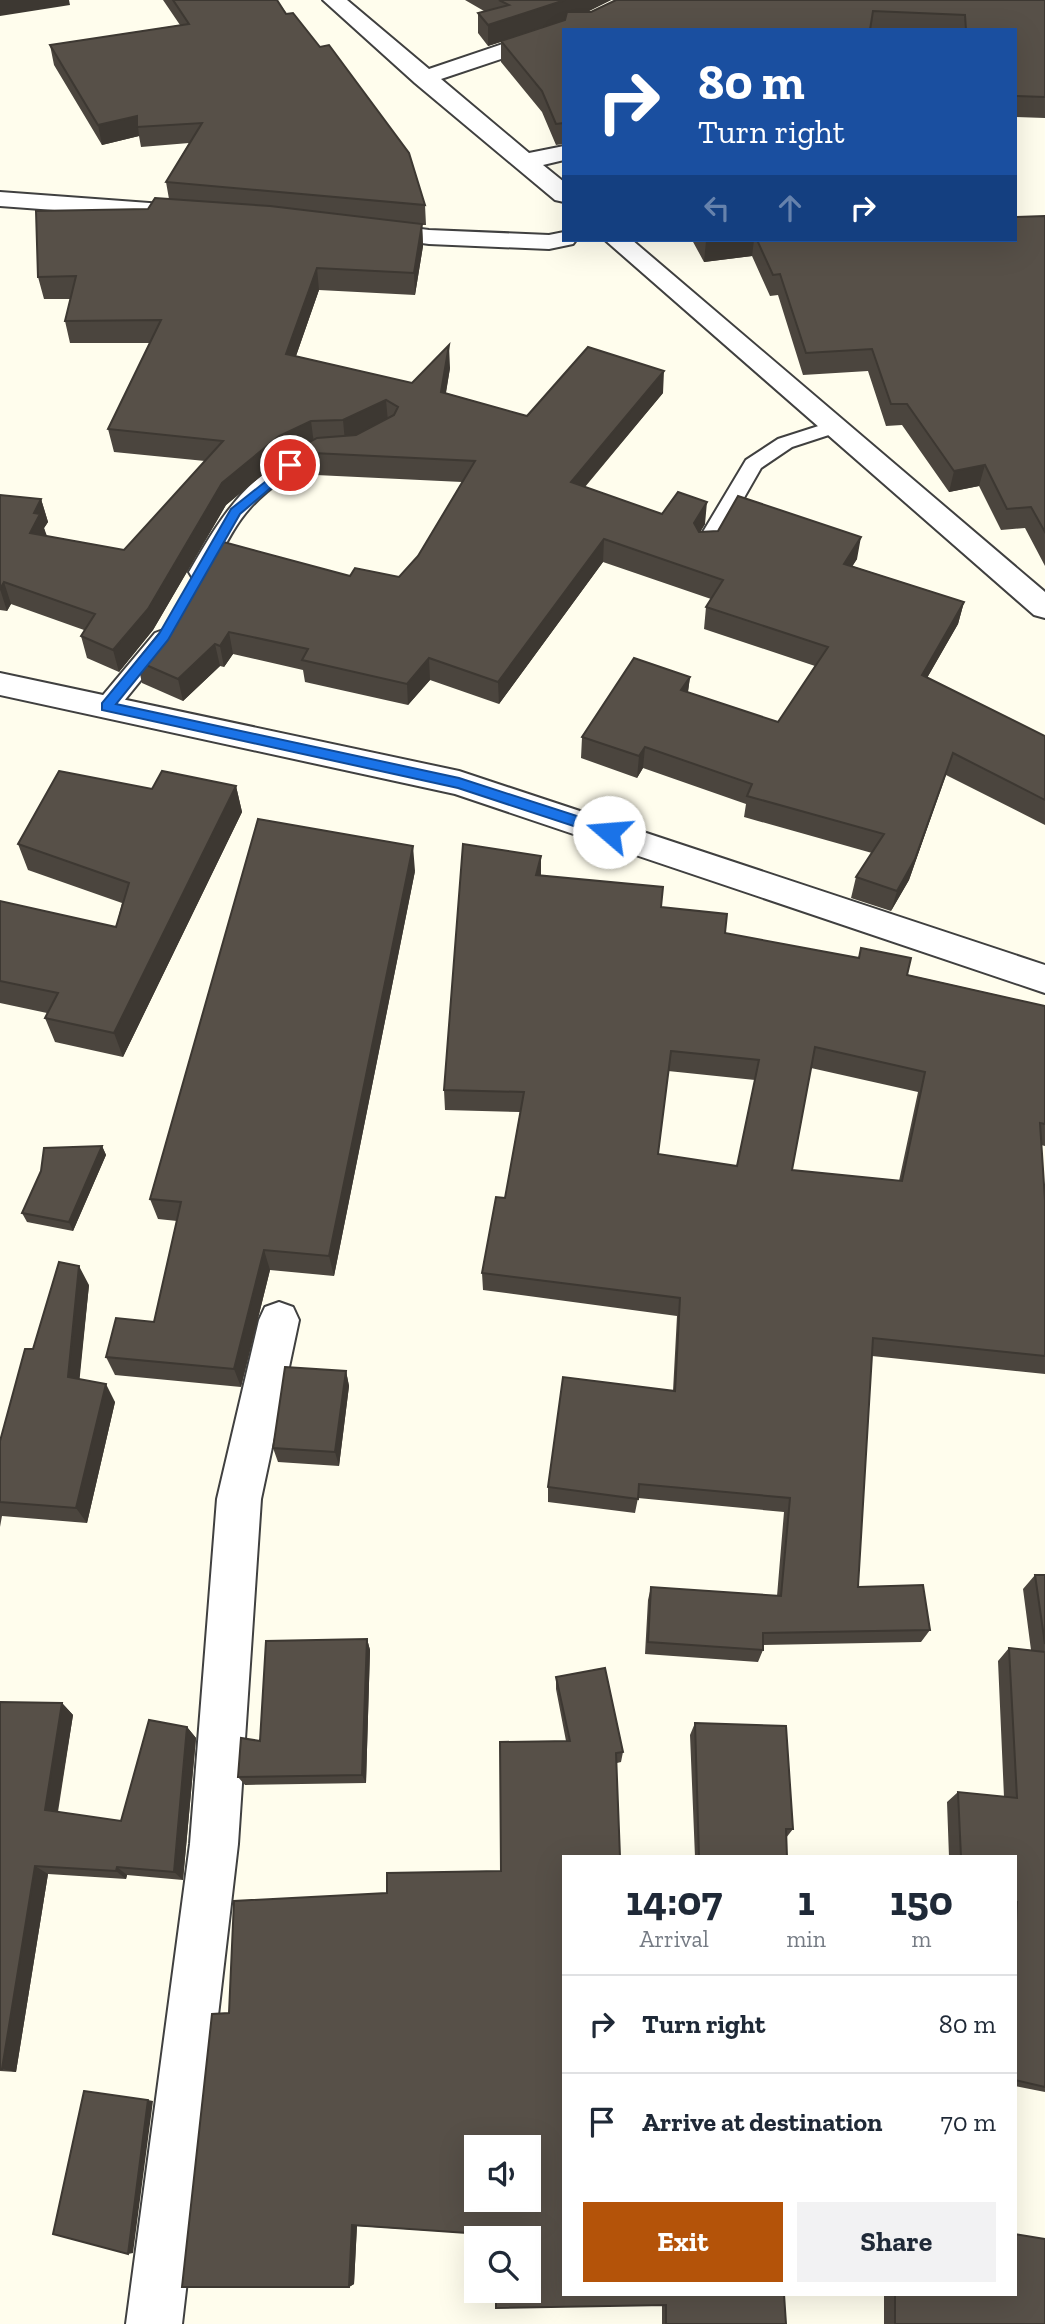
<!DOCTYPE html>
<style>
:root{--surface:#fff;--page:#f2f2f3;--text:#1f2937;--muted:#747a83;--line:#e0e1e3;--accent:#b45309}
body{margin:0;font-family:"Zilla Slab",serif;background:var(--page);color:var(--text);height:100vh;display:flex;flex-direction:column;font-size:26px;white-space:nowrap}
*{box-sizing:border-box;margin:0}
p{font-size:23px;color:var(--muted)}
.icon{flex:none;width:38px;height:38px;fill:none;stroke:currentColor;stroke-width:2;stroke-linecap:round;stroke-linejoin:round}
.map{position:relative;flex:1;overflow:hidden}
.details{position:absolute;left:562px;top:1855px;width:455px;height:441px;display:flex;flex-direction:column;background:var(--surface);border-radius:0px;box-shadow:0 7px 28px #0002}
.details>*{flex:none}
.banner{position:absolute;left:562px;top:28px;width:455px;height:214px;border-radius:0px;box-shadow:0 7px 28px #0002;background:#1a4fa0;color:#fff;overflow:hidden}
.fabs{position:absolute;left:464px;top:2135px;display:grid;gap:14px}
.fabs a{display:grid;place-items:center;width:77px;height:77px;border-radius:0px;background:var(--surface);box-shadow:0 7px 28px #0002;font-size:35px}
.pin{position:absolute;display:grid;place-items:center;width:60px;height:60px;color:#fff;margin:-30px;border:4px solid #fff;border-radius:50%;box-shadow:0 2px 7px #0007}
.me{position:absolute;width:77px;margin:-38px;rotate:288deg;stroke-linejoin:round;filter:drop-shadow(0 0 5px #0008)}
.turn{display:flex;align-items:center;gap:24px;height:147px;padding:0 21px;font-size:32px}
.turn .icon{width:91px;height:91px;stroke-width:2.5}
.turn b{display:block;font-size:49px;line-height:60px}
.lanes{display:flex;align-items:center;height:66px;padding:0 21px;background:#0003;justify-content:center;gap:35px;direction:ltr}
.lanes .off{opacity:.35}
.eta{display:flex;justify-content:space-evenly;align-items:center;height:119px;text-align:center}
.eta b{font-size:42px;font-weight:700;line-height:49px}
.action{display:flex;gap:14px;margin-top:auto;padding:14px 21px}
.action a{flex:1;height:80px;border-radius:0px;background:var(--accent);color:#fff;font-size:28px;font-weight:700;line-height:80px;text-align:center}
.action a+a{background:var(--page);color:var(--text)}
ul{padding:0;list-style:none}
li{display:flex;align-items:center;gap:21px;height:98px;padding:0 21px;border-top:2px solid var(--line)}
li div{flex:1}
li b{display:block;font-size:26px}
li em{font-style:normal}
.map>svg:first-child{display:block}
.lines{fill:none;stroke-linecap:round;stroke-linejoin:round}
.service-casing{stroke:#404040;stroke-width:4}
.minor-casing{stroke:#404040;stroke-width:4}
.service{fill:#fff;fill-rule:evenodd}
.minor{fill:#fff;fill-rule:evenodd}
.wall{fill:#4b453e;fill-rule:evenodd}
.shaded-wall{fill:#3d3832}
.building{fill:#575048;stroke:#3d3832;stroke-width:2;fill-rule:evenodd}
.route{fill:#1a73e8;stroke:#114b97;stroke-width:2}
</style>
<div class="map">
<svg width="1045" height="2324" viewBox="0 0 1045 2324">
<rect width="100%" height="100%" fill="#fffded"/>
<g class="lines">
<defs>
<path id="service" d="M 834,421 L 841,423 L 844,427 L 841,431 L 792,447 L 761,468 L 713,552 L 697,552 L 694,547 L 746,460 L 778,439 Z
M 328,445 L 335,447 L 338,451 L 335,455 C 300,464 262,490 241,519 C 228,537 219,558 208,577 L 192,577 L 189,572 C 224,512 254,460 328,445 Z
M 163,630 L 171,633 L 174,638 L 171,643 L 115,712 L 107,714 L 99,712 L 95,706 L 99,700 L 155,633 Z"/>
<path id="minor" d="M 323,0 L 347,0 L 429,69 L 556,26 L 572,26 L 574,30 L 564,30 L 564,38 L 441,79 L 529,153 L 564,146 L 564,160 L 543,165 L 564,182 L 564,202 L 555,200 L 415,83 Z
M 0,192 L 190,206 L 199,208 L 202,213 L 199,218 L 190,220 L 0,206 Z
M 372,223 L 429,230 L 549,235 L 564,232 L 564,240 L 576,240 L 573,244 L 549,249 L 429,244 L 363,235 L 360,230 L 363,225 Z
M 605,240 L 632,240 L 1045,592 L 1045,618 L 1034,615 Z
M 0,673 L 459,771 L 1045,965 L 1045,993 L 455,794 L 0,695 Z
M 279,1302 L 293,1307 L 299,1320 L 261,1499 L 238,1844 L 182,2324 L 126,2324 L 190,1844 L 217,1499 L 259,1320 L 265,1307 Z"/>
</defs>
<use href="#service" class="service-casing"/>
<use href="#minor" class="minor-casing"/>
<use href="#service" class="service"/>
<use href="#minor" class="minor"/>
</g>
<path class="wall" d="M 163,0 L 277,0 L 425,205 L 426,225 L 422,225 L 423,246 L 415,295 L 319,290 L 296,356 L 412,383 L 450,368 L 446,393 L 527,416 L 663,393 L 585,487 L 662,514 L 705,524 L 700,532 L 857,559 L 852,566 L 964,602 L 958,624 L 927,678 L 1045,736 L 1045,825 L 946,775 L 909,880 L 891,911 L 851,898 L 856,877 L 872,853 L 744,817 L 746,804 L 643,768 L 637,778 L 581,758 L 582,737 L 690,677 L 688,692 L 778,722 L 815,666 L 704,629 L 706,607 L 711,599 L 603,562 L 499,704 L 430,680 L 408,705 L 305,682 L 303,670 L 233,654 L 224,667 L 220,666 L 183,701 L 142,683 L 137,661 L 350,576 L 399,577 L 418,556 L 462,482 L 295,474 L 292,454 L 282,459 L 226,505 L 153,630 L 119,672 L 87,658 L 81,636 L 84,630 L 11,604 L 7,611 L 0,610 L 0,495 L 41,499 L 48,522 L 44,528 L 46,536 L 124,550 L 205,461 L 114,452 L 108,429 L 150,343 L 70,343 L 65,321 L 70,299 L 44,299 L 38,277 L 148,209 L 169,199 L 166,182 L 189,143 L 141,147 L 139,136 L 102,145 L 54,65 L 50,45 L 180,25 Z
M 465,0 L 611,0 L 587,12 L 1045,0 L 1045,118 L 1015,117 L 1015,30 L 564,30 L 564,144 L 556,145 L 542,112 L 501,62 L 501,42 L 488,46 L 478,33 L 478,13 L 484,11 Z
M 1045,216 L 1045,566 L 1025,528 L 1001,530 L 979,486 L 949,492 L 902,425 L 886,426 L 868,371 L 803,375 L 778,295 L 770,296 L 752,256 L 704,262 L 692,240 L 1015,240 Z
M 236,786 L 242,812 L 123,1057 L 55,1042 L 45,1018 L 47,1013 L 0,1003 L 0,901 L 116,927 L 122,903 L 28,870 L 18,844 L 152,789 Z
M 541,856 L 541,876 L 661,907 L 725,933 L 1045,1006 L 1045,1146 L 1041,1145 L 1045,1200 L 1045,1374 L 872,1356 L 858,1587 L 930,1630 L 921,1642 L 763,1645 L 763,1650 L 758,1662 L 645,1654 L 648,1600 L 651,1587 L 777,1596 L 784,1512 L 638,1498 L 635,1513 L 548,1502 L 548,1487 L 673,1391 L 677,1316 L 483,1290 L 482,1273 L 505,1198 L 520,1112 L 445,1110 L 444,1090 ZM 811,1068 L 918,1092 L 899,1181 L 792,1170 ZM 668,1071 L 755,1080 L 737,1166 L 658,1154 Z
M 415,871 L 334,1276 L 270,1270 L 241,1387 L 115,1375 L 106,1357 L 154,1322 L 177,1221 L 158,1219 L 150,1199 Z
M 102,1146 L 106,1155 L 73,1231 L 27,1222 L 22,1213 Z
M 89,1285 L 79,1379 L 115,1402 L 87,1523 L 2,1516 L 0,1527 L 0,1441 L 33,1349 Z
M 346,1371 L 349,1386 L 339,1466 L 278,1462 L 273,1448 Z
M 1035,1575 L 1045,1575 L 1045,2092 L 1015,2086 L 1015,1857 L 949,1857 L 947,1802 L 958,1792 L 1004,1797 L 998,1661 L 1009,1648 L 1031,1650 L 1023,1589 Z
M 367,1639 L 370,1650 L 366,1783 L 245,1785 L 238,1777 L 260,1741 Z
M 556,1677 L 623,1752 L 621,1762 L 617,1763 L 564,1857 L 784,2294 L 786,2324 L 662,2324 L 662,2305 L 496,2235 L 357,2226 L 354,2284 L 349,2287 L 229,2013 L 501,1871 L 566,1741 L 556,1689 Z
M 0,1702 L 62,1703 L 73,1715 L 58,1812 L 121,1821 L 187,1727 L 196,1738 L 183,1880 L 127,1875 L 126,1879 L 48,1874 L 16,2072 L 0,2071 Z
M 695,1723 L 793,1829 L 786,1838 L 787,1857 L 695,1857 L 690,1735 Z
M 884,2294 L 1015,2294 L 1045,2324 L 884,2324 Z"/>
<path class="shaded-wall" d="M 0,0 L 69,0 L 70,5 L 0,16 Z
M 565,0 L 611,0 L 579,16 L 488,46 L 488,25 Z
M 137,116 L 139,136 L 102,145 L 98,125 Z
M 422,224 L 423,246 L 415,295 L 414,273 Z
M 713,240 L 754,240 L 752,256 L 704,262 L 706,241 Z
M 317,268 L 319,290 L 289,376 L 286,354 Z
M 449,345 L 450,368 L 442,414 L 441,392 Z
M 664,371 L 663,393 L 570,504 L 571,482 Z
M 386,400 L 388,422 L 345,442 L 343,420 Z
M 311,421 L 314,444 L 292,452 L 292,454 L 282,459 L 226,505 L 153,630 L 119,672 L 113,650 L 222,483 L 279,436 Z
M 985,465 L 979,486 L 949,492 L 954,471 Z
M 41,499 L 48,522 L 44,528 L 47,536 L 36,556 L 30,533 L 34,513 Z
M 707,502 L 705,524 L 692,546 L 694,523 Z
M 861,537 L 857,559 L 840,586 L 844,564 Z
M 604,539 L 603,562 L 499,704 L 498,682 Z
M 4,582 L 11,604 L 7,611 L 0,589 Z
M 964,602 L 958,624 L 916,697 L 922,675 Z
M 229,632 L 233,654 L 224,667 L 220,646 Z
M 215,644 L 220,666 L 183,701 L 178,679 Z
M 429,658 L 430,680 L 408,705 L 407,684 Z
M 690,677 L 687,698 L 681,690 Z
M 645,747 L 643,768 L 637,778 L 639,756 Z
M 953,753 L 909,880 L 891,911 L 897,891 Z
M 236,786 L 242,812 L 123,1057 L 114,1033 Z
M 413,846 L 415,871 L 334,1276 L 329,1256 Z
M 541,856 L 541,878 L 536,875 Z
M 102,1146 L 106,1155 L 73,1231 L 69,1222 Z
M 264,1250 L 270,1270 L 241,1387 L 234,1369 Z
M 79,1266 L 89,1285 L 78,1395 L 68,1377 Z
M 346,1371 L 349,1386 L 339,1466 L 335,1452 Z
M 106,1384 L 115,1402 L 87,1523 L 76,1508 Z
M 367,1639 L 370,1650 L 366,1783 L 362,1775 Z
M 62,1703 L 73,1715 L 56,1819 L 45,1810 Z
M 187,1727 L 196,1738 L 183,1880 L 174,1872 Z
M 35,1866 L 48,1874 L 16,2072 L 2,2069 Z
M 117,1867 L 127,1875 L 126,1879 L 116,1871 Z
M 148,2100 L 153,2101 L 133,2253 L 128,2254 Z
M 357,2224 L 354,2284 L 349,2287 L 352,2225 Z"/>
<path class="building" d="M 173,0 L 277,0 L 286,14 L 293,13 L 320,47 L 329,45 L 409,153 L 425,205 L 166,182 L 202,123 L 137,127 L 137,116 L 98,125 L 50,45 L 189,24 Z
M 499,0 L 565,0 L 488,25 L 478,13 L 509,5 Z
M 616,0 L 1045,0 L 1045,97 L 1015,96 L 1015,30 L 966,30 L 965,15 L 873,11 L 870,30 L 564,30 L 564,123 L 556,124 L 542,91 L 501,41 L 565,20 L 567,12 L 591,12 Z
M 155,198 L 270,206 L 422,224 L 414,273 L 317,268 L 286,354 L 412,383 L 449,345 L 441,392 L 527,416 L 588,347 L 664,371 L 571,482 L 662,514 L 678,492 L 707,502 L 694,523 L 699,532 L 718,531 L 738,496 L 861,537 L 844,564 L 964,602 L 922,675 L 1045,736 L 1045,800 L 953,753 L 915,859 L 897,891 L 856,877 L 884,834 L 747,796 L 752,784 L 645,747 L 639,756 L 582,737 L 634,658 L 690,677 L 681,690 L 778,722 L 828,647 L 706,607 L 723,580 L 604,539 L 498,682 L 429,658 L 407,684 L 302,660 L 308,649 L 229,632 L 220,646 L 215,644 L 178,679 L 137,661 L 169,621 L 216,540 L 350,576 L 355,568 L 399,577 L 418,556 L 475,461 L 292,452 L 317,438 L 356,435 L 394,415 L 398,407 L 386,400 L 343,420 L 311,421 L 279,436 L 222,483 L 148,609 L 113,650 L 81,636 L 95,614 L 4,582 L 0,589 L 0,495 L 41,499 L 34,513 L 40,514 L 30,533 L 124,550 L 223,441 L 108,429 L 161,320 L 65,321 L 76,276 L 38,277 L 36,211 L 148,209 Z
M 1045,216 L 1045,532 L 1031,507 L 1007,509 L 985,465 L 954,471 L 907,404 L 891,404 L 872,349 L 806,353 L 780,274 L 773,275 L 757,240 L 1015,240 L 1015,217 Z
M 59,771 L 152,789 L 162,771 L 236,786 L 114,1033 L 45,1018 L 58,993 L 0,981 L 0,901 L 116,927 L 129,883 L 18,844 Z
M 258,819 L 413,846 L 329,1256 L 264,1250 L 234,1369 L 106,1357 L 116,1318 L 154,1322 L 181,1202 L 150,1199 Z
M 463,844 L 541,856 L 536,875 L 663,887 L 661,907 L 727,914 L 725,933 L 859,958 L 861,948 L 911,958 L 907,975 L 1045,1006 L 1045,1124 L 1040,1123 L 1045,1200 L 1045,1356 L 873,1338 L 858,1587 L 923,1585 L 930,1630 L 763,1633 L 763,1650 L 648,1642 L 651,1587 L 781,1596 L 790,1498 L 639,1484 L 638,1499 L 548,1487 L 563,1377 L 675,1391 L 680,1298 L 482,1273 L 496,1197 L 505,1198 L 524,1092 L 444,1090 ZM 815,1047 L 925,1072 L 902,1181 L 792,1170 ZM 671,1051 L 759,1060 L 737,1166 L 658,1154 Z
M 102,1146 L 69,1222 L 22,1213 L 41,1171 L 44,1148 Z
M 59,1262 L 79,1266 L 68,1377 L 106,1384 L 76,1508 L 0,1502 L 0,1441 L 25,1349 L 33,1349 Z
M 285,1367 L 346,1371 L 335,1452 L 273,1448 Z
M 1035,1575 L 1045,1575 L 1045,1644 Z
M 367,1639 L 362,1775 L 238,1777 L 241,1738 L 260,1741 L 266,1641 Z
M 1009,1648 L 1045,1652 L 1045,2087 L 1015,2080 L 1015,1943 L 1017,1902 L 1015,1902 L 1015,1857 L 961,1857 L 958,1792 L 1017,1798 Z
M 605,1668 L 623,1752 L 616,1753 L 620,1857 L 564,1857 L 564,2294 L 784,2294 L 786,2324 L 666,2324 L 666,2305 L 496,2308 L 496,2291 L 528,2291 L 528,2238 L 496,2238 L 496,2235 L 352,2225 L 349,2287 L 182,2287 L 212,2014 L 229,2013 L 234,1901 L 387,1893 L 387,1873 L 501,1871 L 500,1742 L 570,1741 L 556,1677 ZM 476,2147 L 528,2147 L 528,2200 L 476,2200 Z
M 0,1702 L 62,1703 L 45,1810 L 121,1821 L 149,1720 L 187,1727 L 174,1872 L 117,1867 L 116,1871 L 35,1866 L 2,2069 L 0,2069 Z
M 695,1723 L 786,1726 L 793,1829 L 786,1829 L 787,1857 L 699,1857 Z
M 84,2091 L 148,2100 L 128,2254 L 53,2234 Z
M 1015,2234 L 1045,2239 L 1045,2324 L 895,2324 L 895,2294 L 1015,2294 Z"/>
<path class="route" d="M 290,462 L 294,463 L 294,468 L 240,514 L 168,640 L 116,704 L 459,778 L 614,828 L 614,836 L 604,836 L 458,788 L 102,710 L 102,703 L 159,634 L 231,509 Z"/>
</svg>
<div class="fabs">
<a><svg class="icon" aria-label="sound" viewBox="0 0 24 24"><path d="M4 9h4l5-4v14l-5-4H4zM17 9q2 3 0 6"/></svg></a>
<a><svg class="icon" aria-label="search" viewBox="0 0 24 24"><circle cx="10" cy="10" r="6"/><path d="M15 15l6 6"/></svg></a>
</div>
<div class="pin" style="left:290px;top:465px;background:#d93025"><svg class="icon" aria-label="arrive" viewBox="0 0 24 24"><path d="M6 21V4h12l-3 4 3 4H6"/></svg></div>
<svg class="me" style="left:609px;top:832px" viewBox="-20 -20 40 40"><circle r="19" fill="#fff"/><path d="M0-13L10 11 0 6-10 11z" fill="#1a73e8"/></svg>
<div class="banner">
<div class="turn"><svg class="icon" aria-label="right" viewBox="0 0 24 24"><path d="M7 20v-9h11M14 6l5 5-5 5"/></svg><div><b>80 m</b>Turn right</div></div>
<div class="lanes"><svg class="icon off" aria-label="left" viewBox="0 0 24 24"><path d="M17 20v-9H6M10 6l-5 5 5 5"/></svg><svg class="icon off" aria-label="ahead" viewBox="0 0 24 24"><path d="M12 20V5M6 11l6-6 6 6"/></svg><svg class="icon" aria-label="right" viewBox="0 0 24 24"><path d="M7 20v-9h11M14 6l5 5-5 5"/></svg></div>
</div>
<section class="details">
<div class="eta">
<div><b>14:07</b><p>Arrival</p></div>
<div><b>1</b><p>min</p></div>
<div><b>150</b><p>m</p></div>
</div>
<ul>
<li><svg class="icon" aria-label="right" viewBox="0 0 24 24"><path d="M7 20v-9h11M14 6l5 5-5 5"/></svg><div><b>Turn right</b></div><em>80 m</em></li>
<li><svg class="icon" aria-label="arrive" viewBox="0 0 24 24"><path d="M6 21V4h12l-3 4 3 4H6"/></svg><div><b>Arrive at destination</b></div><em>70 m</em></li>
</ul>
<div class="action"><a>Exit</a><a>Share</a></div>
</section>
</div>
